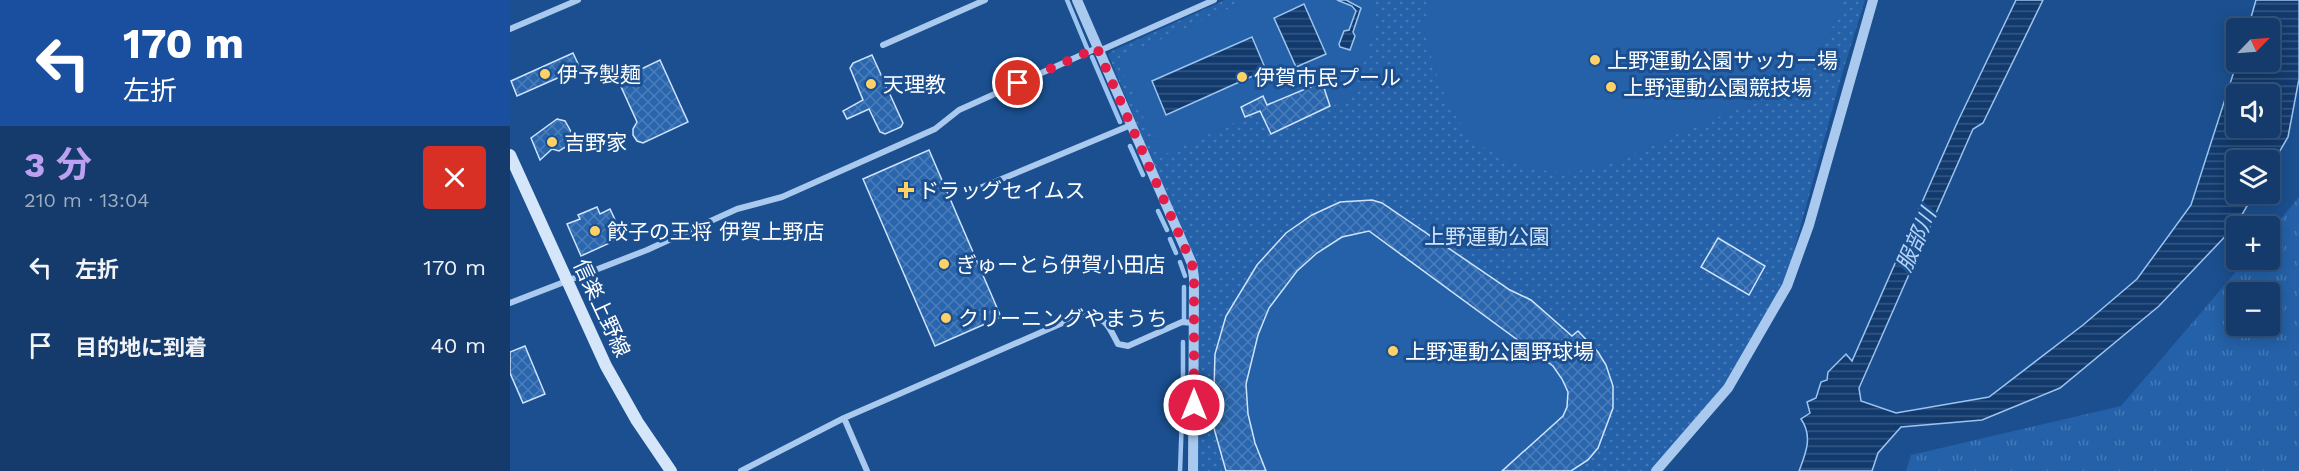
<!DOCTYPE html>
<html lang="ja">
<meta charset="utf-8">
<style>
:root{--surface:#143b6b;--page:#214673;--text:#f1f3f6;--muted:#9dadc1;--line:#33557e;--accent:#bca0f2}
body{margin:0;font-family:"Work Sans","Noto Sans JP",sans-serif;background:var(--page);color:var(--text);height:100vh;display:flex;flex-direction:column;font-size:22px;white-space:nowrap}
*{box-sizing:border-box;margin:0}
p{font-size:20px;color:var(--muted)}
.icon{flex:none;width:33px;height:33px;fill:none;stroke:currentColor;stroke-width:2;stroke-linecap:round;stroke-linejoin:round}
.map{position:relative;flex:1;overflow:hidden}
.details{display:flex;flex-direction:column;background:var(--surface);width:510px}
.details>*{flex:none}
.banner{background:#1a4fa0;color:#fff;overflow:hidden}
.needle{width:39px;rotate:65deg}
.buttons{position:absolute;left:1716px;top:18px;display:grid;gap:12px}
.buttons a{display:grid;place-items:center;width:54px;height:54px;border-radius:6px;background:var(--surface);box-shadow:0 3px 15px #0003,0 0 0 2px var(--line);font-size:30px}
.pin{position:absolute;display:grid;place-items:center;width:51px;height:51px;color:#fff;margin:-26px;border:3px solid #fff;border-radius:50%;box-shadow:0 2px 6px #0007}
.me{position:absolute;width:66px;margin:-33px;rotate:0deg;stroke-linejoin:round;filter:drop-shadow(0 0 4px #0008)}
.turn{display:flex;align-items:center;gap:21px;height:126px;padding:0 24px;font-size:27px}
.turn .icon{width:78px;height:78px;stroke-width:2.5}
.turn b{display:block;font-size:42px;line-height:51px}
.round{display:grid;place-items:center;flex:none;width:63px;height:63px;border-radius:6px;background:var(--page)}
.summary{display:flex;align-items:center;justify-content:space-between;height:102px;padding:0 24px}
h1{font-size:36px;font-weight:700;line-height:45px;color:var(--accent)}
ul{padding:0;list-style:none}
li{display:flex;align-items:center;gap:18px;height:78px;padding:0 24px}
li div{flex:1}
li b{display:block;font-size:22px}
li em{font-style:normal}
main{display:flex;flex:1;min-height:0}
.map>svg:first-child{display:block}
.grass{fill:url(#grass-tufts);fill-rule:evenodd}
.park{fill:url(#park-dots)}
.pitch{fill:#2461a8}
.water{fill:url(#water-rules);stroke:#9cc4f0;stroke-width:1.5;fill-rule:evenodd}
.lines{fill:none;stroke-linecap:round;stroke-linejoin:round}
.stream{stroke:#9cc4f0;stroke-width:4.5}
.building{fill:url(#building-cross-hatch);stroke:#cfe3fa;stroke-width:1.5}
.minor{stroke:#a9c9ee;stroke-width:6}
.tertiary{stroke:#a9c9ee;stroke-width:10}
.secondary{stroke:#d6e6fa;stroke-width:12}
.route{stroke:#e11d48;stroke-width:10;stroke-dasharray:0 18}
.poi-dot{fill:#ffd166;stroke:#1b4f8f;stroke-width:2}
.labels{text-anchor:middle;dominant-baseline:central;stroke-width:6;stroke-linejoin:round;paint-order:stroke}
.poi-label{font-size:21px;fill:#fff;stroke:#1b4f8f;text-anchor:start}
.park-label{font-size:21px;fill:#cfe3fa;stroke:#1b4f8f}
.street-label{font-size:21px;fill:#fff;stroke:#1b4f8f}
.water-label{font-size:22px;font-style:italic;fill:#b5d3f5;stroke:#1b4f8f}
</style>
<main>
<section class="details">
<div class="banner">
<div class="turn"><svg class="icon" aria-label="left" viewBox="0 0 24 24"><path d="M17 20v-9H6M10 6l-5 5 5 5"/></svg><div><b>170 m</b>左折</div></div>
</div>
<div class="summary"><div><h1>3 分</h1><p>210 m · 13:04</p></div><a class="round" style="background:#d93025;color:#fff"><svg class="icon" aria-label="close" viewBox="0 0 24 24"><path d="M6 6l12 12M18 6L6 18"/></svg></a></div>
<ul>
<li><svg class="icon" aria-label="left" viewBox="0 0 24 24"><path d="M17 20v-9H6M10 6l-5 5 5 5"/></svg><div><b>左折</b></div><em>170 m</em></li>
<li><svg class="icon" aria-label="arrive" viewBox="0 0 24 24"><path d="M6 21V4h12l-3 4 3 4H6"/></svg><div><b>目的地に到着</b></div><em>40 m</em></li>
</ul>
</section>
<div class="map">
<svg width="1789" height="471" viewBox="0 0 1789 471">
<defs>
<pattern id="grass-tufts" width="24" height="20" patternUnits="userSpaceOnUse" patternTransform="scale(1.5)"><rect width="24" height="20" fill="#2461a8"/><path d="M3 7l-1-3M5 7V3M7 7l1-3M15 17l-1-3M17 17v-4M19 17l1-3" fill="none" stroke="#4579b5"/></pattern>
<pattern id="park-dots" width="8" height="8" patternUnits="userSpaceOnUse" patternTransform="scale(1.5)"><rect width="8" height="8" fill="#2461a8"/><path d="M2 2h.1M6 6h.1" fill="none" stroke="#4579b5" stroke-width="1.8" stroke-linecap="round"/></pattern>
<pattern id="water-rules" width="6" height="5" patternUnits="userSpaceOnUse" patternTransform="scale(1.5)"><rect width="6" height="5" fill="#123a6d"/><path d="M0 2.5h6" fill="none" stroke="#365883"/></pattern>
<pattern id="building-cross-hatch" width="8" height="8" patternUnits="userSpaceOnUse" patternTransform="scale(1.5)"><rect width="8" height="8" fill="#2a66ad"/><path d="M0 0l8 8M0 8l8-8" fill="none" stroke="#4a7db9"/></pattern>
</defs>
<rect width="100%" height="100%" fill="#1b4f8f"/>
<path class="grass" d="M 1789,197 L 1789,471 L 1396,471 L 1401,455 L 1611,406 L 1736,260 L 1760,260 L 1760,232 ZM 1726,292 L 1760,292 L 1760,326 L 1726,326 Z"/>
<path class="park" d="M 715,0 L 1355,0 L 1332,74 L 1274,287 L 1217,387 L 1143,471 L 685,471 L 684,263 L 598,54 L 602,51 Z"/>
<path class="pitch" d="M 738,0 L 859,0 L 867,19 L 843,96 L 761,134 L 750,111 L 651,156 L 607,59 Z
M 916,0 L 1334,0 C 1326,23 1315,45 1298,63 C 1290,73 1278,83 1267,89 C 1239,106 1205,118 1175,131 C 1137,147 1098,171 1055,172 C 1030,173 999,163 977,149 C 934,120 924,64 910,18 L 920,14 Z
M 857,232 L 1043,366 C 1056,385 1062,394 1053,416 L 991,471 L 756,471 L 745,443 L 738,414 L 736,384 L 748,335 L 759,308 L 787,271 L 807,253 L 832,237 Z"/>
<path class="water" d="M 827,0 L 836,0 L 851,8 L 843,32 L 845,36 L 840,50 L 830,47 L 829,44 L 834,31 L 839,30 L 846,11 L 842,6 Z
M 1506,0 L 1533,0 L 1473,123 L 1463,129 L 1349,388 L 1351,401 L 1386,413 L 1479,397 L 1573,325 L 1627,279 L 1681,205 L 1727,62 L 1760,62 L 1760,28 L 1738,28 L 1746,0 L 1789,0 L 1789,79 L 1778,137 L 1760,168 L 1760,160 L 1726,160 L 1726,194 L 1744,194 L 1726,225 L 1649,306 L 1550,388 L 1472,420 L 1391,427 L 1368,453 L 1362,471 L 1289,471 C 1296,453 1303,436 1291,419 L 1300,413 L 1297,402 L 1306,398 L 1311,382 L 1317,380 L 1318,372 L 1336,354 L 1342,361 L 1447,123 ZM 1760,94 L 1760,128 L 1726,128 L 1726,94 Z
M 794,4 L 816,54 L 786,67 L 764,18 Z
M 742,37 L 756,70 L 656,115 L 642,81 Z"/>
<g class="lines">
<path class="stream" d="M 557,0 L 577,48
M 582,57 L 610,122
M 620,146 L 633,175
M 648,211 L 657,230
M 660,239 L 666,253
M 670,262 L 675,276
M 674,319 L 674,287
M 673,342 L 673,382
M 670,471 L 673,389"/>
</g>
<path class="building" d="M 63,53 L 70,68 L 7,96 L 1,81 Z
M 362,55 L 393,123 L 391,127 L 375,134 L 370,132 L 359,109 L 337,119 L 333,111 L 353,100 L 340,68 L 343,63 Z
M 150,60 L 178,122 L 133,143 L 127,141 L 123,135 L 123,129 L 127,122 L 108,80 Z
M 812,82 L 820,106 L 761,134 L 750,111 L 735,117 L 731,107 L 753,96 L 757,105 Z
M 47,119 L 55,121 L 64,137 L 59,145 L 49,151 L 42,149 L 30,160 L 21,138 Z
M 419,150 L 491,317 L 425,346 L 353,179 Z
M 862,200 L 872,203 L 1000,290 L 1021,300 L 1062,336 L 1068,331 L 1088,352 L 1096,365 L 1103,386 L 1103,408 L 1088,448 L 1078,460 L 1061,471 L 992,471 L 1053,416 L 1057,407 L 1058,392 L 1052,379 L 1043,366 L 859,231 L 832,237 L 807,253 L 787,271 L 759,308 L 748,335 L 736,384 L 738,414 L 745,443 L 756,471 L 716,471 L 703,425 L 705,354 L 716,316 L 747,265 L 776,233 L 802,215 L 830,202 Z
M 87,207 L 90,214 L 100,209 L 113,237 L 71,256 L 57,224 L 70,219 L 68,215 Z
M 1208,238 L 1255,266 L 1239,295 L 1191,267 Z
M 15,346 L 35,394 L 13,403 L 0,373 L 0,352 Z"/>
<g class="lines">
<path class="minor" d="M 0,29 L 68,0
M 373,45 L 475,0
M 589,51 L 704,0
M 470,188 L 621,125
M 0,303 L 137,250 L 227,209 L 272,197 L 425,129 L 449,110 L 587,48
M 334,418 L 357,471
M 231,471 L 334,418 L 573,314 C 597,319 597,323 608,344 L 618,346 L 672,322 L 684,323"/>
<path class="tertiary" d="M 567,0 L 682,264 L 684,278 L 683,471
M 1146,471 L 1218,388 L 1277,286 L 1299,225 L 1363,0"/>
<path class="secondary" d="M 0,155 L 96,366 L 127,421 L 161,471"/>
</g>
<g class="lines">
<path class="route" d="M 508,83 L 587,48 L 682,264 L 684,278 L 684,405"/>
</g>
<g class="poi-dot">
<circle cx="1085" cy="60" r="6"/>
<circle cx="35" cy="74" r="6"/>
<circle cx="732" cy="77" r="6"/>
<circle cx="361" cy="84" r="6"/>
<circle cx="1101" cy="87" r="6"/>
<circle cx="42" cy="142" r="6"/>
<path d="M393 181h6v6h6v6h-6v6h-6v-6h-6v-6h6z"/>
<circle cx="85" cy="231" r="6"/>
<circle cx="434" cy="264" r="6"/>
<circle cx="436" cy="318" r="6"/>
<circle cx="883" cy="351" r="6"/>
</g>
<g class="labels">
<g class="poi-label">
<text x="1097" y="60">上野運動公園サッカー場</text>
<text x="47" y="74">伊予製麺</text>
<text x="744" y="77">伊賀市民プール</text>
<text x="373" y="84">天理教</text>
<text x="1113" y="87">上野運動公園競技場</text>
<text x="54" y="142">吉野家</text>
<text x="408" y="190">ドラッグセイムス</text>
<text x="97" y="231">餃子の王将 伊賀上野店</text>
<text x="446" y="264">ぎゅーとら伊賀小田店</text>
<text x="448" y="318">クリーニングやまうち</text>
<text x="895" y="351">上野運動公園野球場</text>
</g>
<g class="park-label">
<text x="977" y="236">上野運動公園</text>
</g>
<g class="street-label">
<text transform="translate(92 308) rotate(65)">信楽上野線</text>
</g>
<g class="water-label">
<text transform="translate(1406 240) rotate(-66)">服部川</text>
</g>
</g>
</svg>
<div class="buttons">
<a><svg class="needle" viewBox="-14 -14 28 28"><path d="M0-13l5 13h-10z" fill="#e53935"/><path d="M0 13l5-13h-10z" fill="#9dadc1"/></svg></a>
<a><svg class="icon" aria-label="sound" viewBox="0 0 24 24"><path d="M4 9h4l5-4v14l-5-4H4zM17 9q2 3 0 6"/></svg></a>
<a><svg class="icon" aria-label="layers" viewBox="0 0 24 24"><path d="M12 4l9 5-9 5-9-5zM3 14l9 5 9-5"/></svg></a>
<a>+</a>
<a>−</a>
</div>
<div class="pin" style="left:508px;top:83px;background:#d93025"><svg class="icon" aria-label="arrive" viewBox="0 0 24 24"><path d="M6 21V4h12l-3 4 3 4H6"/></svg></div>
<svg class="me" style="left:684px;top:405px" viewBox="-20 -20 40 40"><circle r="17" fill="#e11d48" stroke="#fff" stroke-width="3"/><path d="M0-11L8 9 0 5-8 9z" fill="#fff"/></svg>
</div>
</main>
